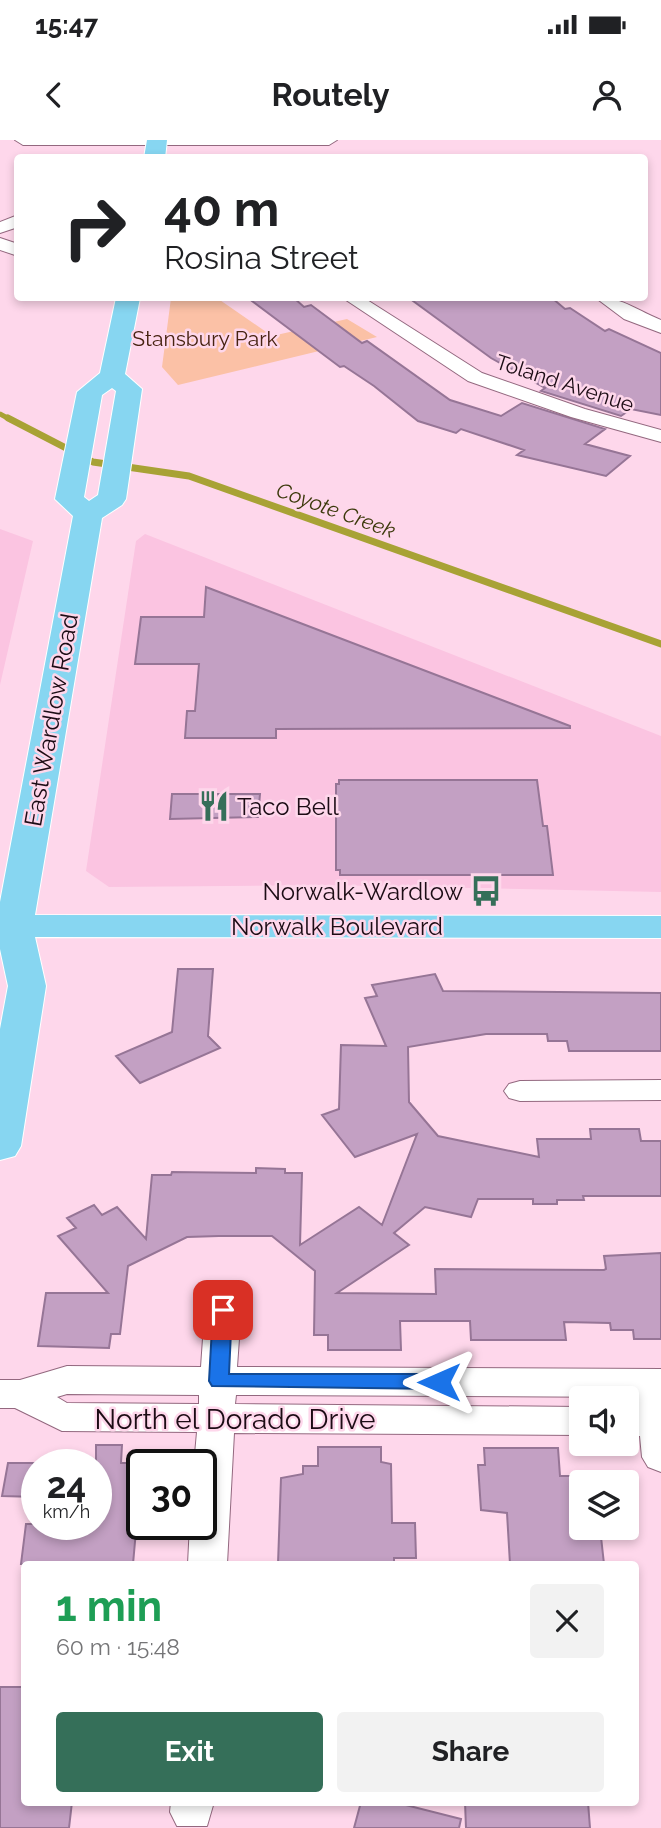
<!DOCTYPE html>
<meta charset="utf-8">
<style>
:root{--surface:#fff;--page:#f2f2f2;--text:#202124;--muted:#757577;--accent:#356f59}
body{margin:0;font-family:Raleway,sans-serif;background:var(--page);color:var(--text);height:100vh;display:flex;flex-direction:column;font-size:26px;white-space:nowrap}
*{box-sizing:border-box;margin:0}
p{font-size:23px;color:var(--muted)}
.icon{flex:none;width:38px;height:38px;fill:none;stroke:currentColor;stroke-width:2;stroke-linecap:round;stroke-linejoin:round}
.map{position:relative;flex:1;overflow:hidden}
.side{position:absolute;left:21px;top:1421px;width:618px;height:245px;display:flex;flex-direction:column;background:var(--surface);border-radius:7px;box-shadow:0 4px 10px #0003}
.side>*{flex:none}
.banner{position:absolute;left:14px;top:14px;width:634px;height:147px;border-radius:7px;box-shadow:0 4px 10px #0003;background:#fff;color:var(--text);overflow:hidden}
.fabs{position:absolute;left:569px;top:1246px;display:grid;gap:14px}
.fabs a{display:grid;place-items:center;width:70px;height:70px;border-radius:7px;background:var(--surface);box-shadow:0 4px 10px #0003;font-size:35px}
.speed{position:absolute;left:21px;top:1309px;display:flex;gap:14px;font-size:35px;font-weight:700;text-align:center}
.speed>*{display:grid;place-content:center;width:91px;height:91px;border-radius:50%;background:var(--surface);box-shadow:0 4px 10px #0003;line-height:1}
.speed small{font-size:18px;font-weight:400}
.speed .limit{border:4px solid #111;border-radius:10px;background:#fff;color:#111}
.pin{position:absolute;display:grid;place-items:center;width:60px;height:60px;color:#fff;margin:-30px;border-radius:14px;box-shadow:0 4px 10px #0006}
.me{position:absolute;width:77px;margin:-38px;rotate:270deg;stroke-linejoin:round;filter:drop-shadow(0 0 5px #0008)}
.turn{display:flex;align-items:center;gap:24px;height:147px;padding:0 35px;font-size:32px}
.turn .icon{width:91px;height:91px;stroke-width:2.5}
.turn b{display:block;font-size:49px;line-height:60px}
.round{display:grid;place-items:center;flex:none;width:74px;height:74px;border-radius:7px;background:var(--page)}
.headline{display:flex;align-items:center;justify-content:space-between;height:119px;padding:0 35px}
h1{font-size:42px;font-weight:700;line-height:52px;color:#1e9e55}
.button{display:flex;gap:14px;margin-top:auto;padding:14px 35px}
.button a{flex:1;height:80px;border-radius:7px;background:var(--accent);color:#fff;font-size:28px;font-weight:700;line-height:80px;text-align:center}
.button a+a{background:var(--page);color:var(--text)}
.status{display:flex;justify-content:space-between;align-items:center;height:49px;padding:0 35px;background:var(--surface);direction:ltr}
.status svg{height:19px;fill:currentColor}
header{display:flex;justify-content:space-between;align-items:center;height:91px;padding:0 35px;background:var(--surface);font-size:32px;font-weight:700}
.map>svg:first-child{display:block}
.built{fill:#fbc4e1}
.green{fill:#fbc1a6}
.lines{fill:none;stroke-linecap:round;stroke-linejoin:round}
.stream-far1{stroke:#a8a235;stroke-width:5}
.stream{stroke:#a8a235;stroke-width:7}
.building{fill:#c3a0c3;stroke:#967596;stroke-width:2}
.minor-casing{stroke:#93687f;stroke-width:2}
.major-casing{stroke:#fff;stroke-width:2}
.minor{fill:#fff;fill-rule:evenodd}
.major{fill:#87d6f1;fill-rule:evenodd}
.route{fill:#1a73e8;stroke:#114b97;stroke-width:2}
.labels{text-anchor:middle;dominant-baseline:central;stroke-width:5;stroke-linejoin:round;paint-order:stroke}
.far-park-label{font-size:21px;fill:#472210;stroke:#fed7eb}
.far-street-label{font-size:21px;fill:#1c0c15;stroke:#fed7eb}
.far-water-label{font-size:21px;font-style:italic;fill:#3c390b;stroke:#fed7eb}
.street-label{font-size:24px;fill:#1c0c15;stroke:#fed7eb}
.poi-label{font-size:24px;fill:#1c0c15;stroke:#fed7eb;text-anchor:start}
.near-street-label{font-size:28px;fill:#1c0c15;stroke:#fed7eb}
</style>
<div class="status"><b>15:47</b><svg viewBox="0 0 49 12"><path d="M0 12V9h3v3zM5 12V6h3v6zM10 12V3h3v9zM15 12V0h3v12zM26 1h20v11H26zM47 4h2v5h-2z"/></svg></div>
<header><svg class="icon" aria-label="back" viewBox="0 0 24 24"><path d="M15 5l-7 7 7 7"/></svg>Routely<svg class="icon" aria-label="person" viewBox="0 0 24 24"><circle cx="12" cy="8" r="4"/><path d="M4 21q1-7 8-7t8 7"/></svg></header>
<div class="map">
<svg width="661" height="1688" viewBox="0 0 661 1688">
<rect width="100%" height="100%" fill="#fed7eb"/>
<path class="built" d="M 0,389 L 33,401 L 0,545 Z
M 145,394 L 661,596 L 661,752 L 323,745 L 109,747 L 86,731 L 136,401 Z"/>
<path class="green" d="M 171,158 L 217,158 L 272,196 L 347,179 L 377,197 L 178,245 L 162,227 Z"/>
<g class="lines">
<path class="stream-far1" d="M 0,274 L 11,280"/>
<path class="stream" d="M 8,278 L 93,322 L 189,336 L 661,504"/>
</g>
<path class="building" d="M 248,158 L 294,158 L 304,167 L 311,165 L 362,203 L 367,201 L 450,260 L 501,276 L 522,263 L 605,289 L 585,304 L 630,316 L 606,336 L 517,315 L 524,310 L 461,289 L 456,293 L 418,281 L 374,246 L 344,226 L 340,227 Z
M 409,158 L 552,158 L 565,169 L 570,168 L 605,191 L 609,189 L 661,213 L 661,275 L 631,269 L 621,276 L 541,251 L 545,248 L 491,218 Z
M 206,447 L 570,586 L 570,588 L 276,589 L 276,598 L 185,598 L 187,571 L 195,571 L 199,524 L 135,524 L 141,477 L 204,477 Z
M 339,640 L 537,640 L 543,686 L 547,686 L 553,735 L 340,735 L 340,730 L 336,730 L 336,644 L 339,644 Z
M 172,654 L 260,654 L 258,677 L 170,679 Z
M 178,829 L 213,829 L 208,896 L 220,908 L 140,943 L 116,916 L 172,892 Z
M 435,834 L 443,851 L 661,853 L 661,911 L 569,911 L 567,901 L 548,901 L 547,894 L 486,894 L 408,907 L 409,962 L 438,996 L 539,1017 L 537,999 L 591,999 L 590,989 L 639,989 L 641,1001 L 661,1001 L 661,1056 L 583,1056 L 584,1060 L 557,1060 L 557,1064 L 533,1064 L 533,1059 L 478,1059 L 471,1077 L 425,1067 L 394,1093 L 409,1105 L 337,1153 L 436,1154 L 435,1129 L 604,1130 L 606,1129 L 604,1116 L 661,1113 L 661,1199 L 634,1199 L 633,1190 L 611,1190 L 610,1183 L 564,1182 L 566,1200 L 471,1200 L 470,1181 L 400,1181 L 401,1210 L 328,1210 L 328,1195 L 314,1195 L 315,1131 L 272,1096 L 219,1096 L 187,1097 L 128,1126 L 120,1194 L 111,1194 L 109,1208 L 38,1206 L 46,1153 L 108,1153 L 58,1096 L 76,1088 L 67,1078 L 94,1065 L 102,1075 L 117,1067 L 146,1099 L 152,1035 L 171,1035 L 172,1032 L 256,1033 L 256,1028 L 285,1029 L 285,1033 L 302,1033 L 300,1105 L 359,1067 L 382,1085 L 417,994 L 355,1017 L 322,975 L 339,969 L 341,905 L 386,906 L 365,858 L 377,856 L 372,845 Z
M 96,1305 L 122,1305 L 121,1323 L 142,1323 L 133,1424 L 21,1424 L 26,1384 L 96,1384 Z
M 318,1307 L 381,1307 L 381,1322 L 391,1324 L 392,1383 L 415,1383 L 416,1418 L 394,1418 L 394,1424 L 278,1424 L 281,1338 L 303,1334 L 303,1326 L 318,1326 Z
M 484,1308 L 558,1308 L 560,1336 L 595,1336 L 596,1342 L 581,1342 L 581,1388 L 600,1388 L 604,1424 L 510,1424 L 507,1373 L 481,1370 L 478,1325 L 485,1325 Z
M 8,1323 L 37,1323 L 37,1357 L 2,1356 Z
M 0,1547 L 24,1547 L 24,1662 L 72,1662 L 69,1688 L 0,1688 Z
M 361,1662 L 394,1662 L 461,1679 L 459,1688 L 354,1688 Z
M 465,1662 L 588,1662 L 590,1688 L 466,1688 Z"/>
<g class="lines">
<defs>
<path id="minor" d="M 15,0 L 337,0 L 329,5 L 23,5 Z
M 18,75 L 18,87 L 0,93 L 0,82 Z
M 0,98 L 18,104 L 18,116 L 0,110 Z
M 343,158 L 364,158 L 482,233 L 585,269 L 661,290 L 661,302 L 571,277 L 468,241 Z
M 596,158 C 620,156 638,171 661,180 L 661,193 L 624,179 Z
M 661,940 L 661,960 L 520,961 L 509,958 L 504,951 L 509,944 L 520,941 Z
M 223,1157 L 235,1161 L 241,1170 L 237,1227 L 661,1229 L 661,1332 L 648,1327 L 642,1317 L 640,1296 L 626,1296 L 626,1268 L 636,1268 L 635,1257 L 236,1255 L 235,1264 L 581,1267 L 581,1295 L 234,1293 L 227,1424 L 188,1424 L 190,1384 L 201,1384 L 201,1325 L 194,1325 L 197,1292 L 62,1291 L 15,1268 L 0,1268 L 0,1240 L 20,1240 L 67,1226 L 201,1227 L 205,1170 L 211,1161 ZM 67,1254 L 199,1255 L 199,1264 L 67,1263 L 57,1257 Z
M 171,1662 L 214,1662 L 207,1686 L 177,1686 L 170,1672 Z"/>
<path id="major" d="M 147,0 L 167,0 L 165,18 L 144,18 Z
M 116,158 L 140,158 L 125,234 L 142,249 L 126,359 L 122,365 L 102,378 L 35,775 L 661,776 L 661,798 L 35,797 L 46,846 L 21,1006 L 15,1016 L 0,1020 L 0,889 L 8,846 L 0,809 L 0,762 L 73,376 L 55,359 L 77,252 L 100,233 ZM 112,248 L 116,251 L 98,355 L 89,361 L 84,357 L 102,255 Z"/>
</defs>
<use href="#minor" class="minor-casing"/>
<use href="#major" class="major-casing"/>
<use href="#minor" class="minor"/>
<use href="#major" class="major"/>
</g>
<path class="route" d="M 223,1163 L 229,1165 L 232,1170 L 229,1234 L 439,1234 L 445,1237 L 448,1242 L 445,1247 L 439,1249 L 212,1246 L 209,1241 L 213,1170 L 216,1165 Z"/>
<defs>
<symbol id="restaurant-bare" viewBox="-9 -9 18 18"><path d="M-5-6h1v4h1v-4h1v4h1v-4h1v5L-1.5 .5V6h-2V.5L-5-1ZM5-6V6H3V1.5H1.5Q1.5-4 5-6Z" fill="#356f59" stroke="#fed7eb" stroke-width="2.5" paint-order="stroke"/></symbol>
<symbol id="bus-bare" viewBox="-9 -9 18 18"><path d="M-5-6H5V4H4V6H2V4H-2V6H-4V4H-5ZM-3.5-4V0h7V-4ZM-3.5 1.2v1.5H-2V1.2ZM2 1.2v1.5H3.5V1.2Z" fill="#356f59" stroke="#fed7eb" stroke-width="2.5" paint-order="stroke"/></symbol>
</defs>
<g fill-rule="evenodd">
<use href="#restaurant-bare" x="192" y="644" width="44" height="44"/>
<use href="#bus-bare" x="464" y="729" width="44" height="44"/>
</g>
<g class="labels">
<g class="far-park-label">
<text x="205" y="198">Stansbury Park</text>
</g>
<g class="far-street-label">
<text transform="translate(565 243) rotate(18)">Toland Avenue</text>
</g>
<g class="far-water-label">
<text transform="translate(336 370) rotate(20)">Coyote Creek</text>
</g>
<g class="street-label">
<text transform="translate(51 580) rotate(-80)">East Wardlow Road</text>
<text x="337" y="786">Norwalk Boulevard</text>
</g>
<g class="poi-label">
<text x="237" y="666">Taco Bell</text>
<text x="463" y="751" text-anchor="end">Norwalk-Wardlow</text>
</g>
<g class="near-street-label">
<text x="235" y="1279">North el Dorado Drive</text>
</g>
</g>
</svg>
<div class="fabs">
<a><svg class="icon" aria-label="sound" viewBox="0 0 24 24"><path d="M4 9h4l5-4v14l-5-4H4zM17 9q2 3 0 6"/></svg></a>
<a><svg class="icon" aria-label="layers" viewBox="0 0 24 24"><path d="M12 4l9 5-9 5-9-5zM3 14l9 5 9-5"/></svg></a>
</div>
<div class="speed"><div>24<small>km/h</small></div><div class="limit">30</div></div>
<div class="pin" style="left:223px;top:1170px;background:#d93025"><svg class="icon" aria-label="arrive" viewBox="0 0 24 24"><path d="M6 21V4h12l-3 4 3 4H6"/></svg></div>
<svg class="me" style="left:439px;top:1242px" viewBox="-20 -20 40 40"><path d="M0-17L14 15 0 8-14 15z" fill="#1a73e8" stroke="#fff" stroke-width="4"/></svg>
<div class="banner">
<div class="turn"><svg class="icon" aria-label="right" viewBox="0 0 24 24"><path d="M7 20v-9h11M14 6l5 5-5 5"/></svg><div><b>40 m</b>Rosina Street</div></div>
</div>
<section class="side">
<div class="headline"><div><h1>1 min</h1><p>60 m · 15:48</p></div><a class="round"><svg class="icon" aria-label="close" viewBox="0 0 24 24"><path d="M6 6l12 12M18 6L6 18"/></svg></a></div>
<div class="button"><a>Exit</a><a>Share</a></div>
</section>
</div>
